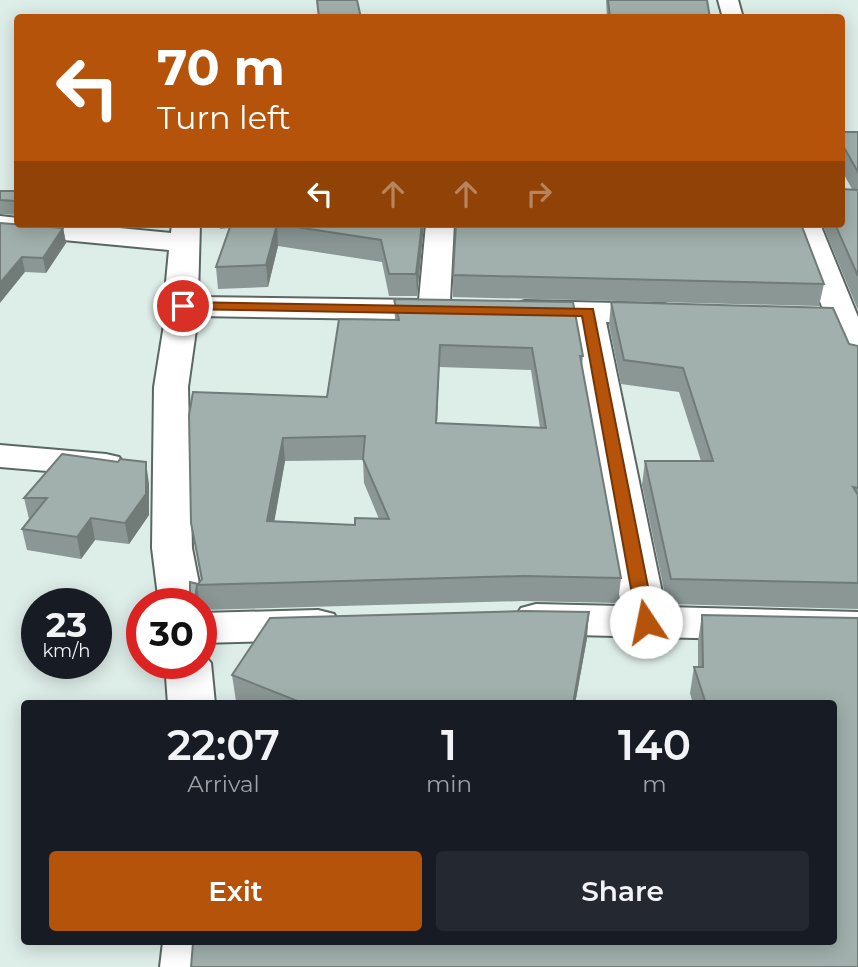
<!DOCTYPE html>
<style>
:root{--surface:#171b24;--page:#242831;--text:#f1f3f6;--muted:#9ea1a6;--accent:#b45309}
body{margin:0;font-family:Montserrat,sans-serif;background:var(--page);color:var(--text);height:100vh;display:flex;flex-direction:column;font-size:26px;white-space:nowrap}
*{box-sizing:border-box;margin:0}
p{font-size:23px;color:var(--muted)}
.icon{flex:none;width:38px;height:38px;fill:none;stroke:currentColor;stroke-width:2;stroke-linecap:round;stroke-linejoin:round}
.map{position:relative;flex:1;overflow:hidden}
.side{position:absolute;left:21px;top:700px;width:816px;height:245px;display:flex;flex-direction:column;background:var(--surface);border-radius:7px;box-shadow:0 4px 18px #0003}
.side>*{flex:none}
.guide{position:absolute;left:14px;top:14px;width:831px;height:214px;border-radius:7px;box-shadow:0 4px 18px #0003;background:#b45309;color:#fff;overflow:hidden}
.speed{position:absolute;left:21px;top:588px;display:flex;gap:14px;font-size:35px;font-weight:700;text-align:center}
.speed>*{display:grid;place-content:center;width:91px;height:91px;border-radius:50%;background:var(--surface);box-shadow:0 4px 18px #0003;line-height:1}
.speed small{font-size:18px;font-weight:400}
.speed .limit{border:10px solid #d22;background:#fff;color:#111}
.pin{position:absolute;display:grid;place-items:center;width:60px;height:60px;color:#fff;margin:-30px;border:4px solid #fff;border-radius:50%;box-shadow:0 2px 7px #0007}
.me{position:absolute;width:77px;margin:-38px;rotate:349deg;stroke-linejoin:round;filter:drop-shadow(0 0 5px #0008)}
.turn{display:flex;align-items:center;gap:24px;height:147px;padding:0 28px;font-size:32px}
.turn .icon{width:91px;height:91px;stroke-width:2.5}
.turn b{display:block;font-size:49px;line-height:60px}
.lanes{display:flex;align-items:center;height:66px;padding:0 28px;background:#0003;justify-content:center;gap:35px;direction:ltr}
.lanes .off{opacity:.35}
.eta{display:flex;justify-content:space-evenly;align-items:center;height:119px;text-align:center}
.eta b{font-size:42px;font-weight:600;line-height:49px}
.cta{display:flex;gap:14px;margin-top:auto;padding:14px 28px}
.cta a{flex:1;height:80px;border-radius:7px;background:var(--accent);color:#fff;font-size:28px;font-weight:600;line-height:80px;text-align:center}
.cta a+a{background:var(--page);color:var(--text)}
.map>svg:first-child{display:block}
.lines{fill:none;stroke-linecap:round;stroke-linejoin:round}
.minor-casing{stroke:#5a6763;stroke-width:4}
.minor{fill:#fff;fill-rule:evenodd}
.wall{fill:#8a9794;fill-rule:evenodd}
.shaded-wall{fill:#717b78}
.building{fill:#a1b0ac;stroke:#717b78;stroke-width:2;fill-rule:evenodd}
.route{fill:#b45309;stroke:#753606;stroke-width:2}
</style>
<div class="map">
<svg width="858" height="967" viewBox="0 0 858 967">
<rect width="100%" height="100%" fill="#ddede8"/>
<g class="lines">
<defs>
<path id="minor" d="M 718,0 L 738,0 L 743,18 L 723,18 Z
M 0,216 L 18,218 L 18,224 L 78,224 L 171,233 L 172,224 L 200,224 L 198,297 L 419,300 L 426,224 L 454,224 L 450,301 L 458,303 L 463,310 L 458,317 L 447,320 L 198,316 L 188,387 L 192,548 L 203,604 L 201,606 L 201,604 L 159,604 L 152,548 L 154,387 L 167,306 L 166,282 L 169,250 L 0,234 Z
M 792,224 L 820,224 L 858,317 L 858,369 L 846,366 L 841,359 Z
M 525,301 L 664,304 L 675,307 L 680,314 L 675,321 L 664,324 L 606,322 L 665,607 L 858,612 L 858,642 L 536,634 L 521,630 L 514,619 L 521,608 L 536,604 L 621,606 L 574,322 L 514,318 L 509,311 L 514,304 Z
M 0,445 L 106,454 L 119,457 L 125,465 L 119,473 L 106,476 L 0,467 Z
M 318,610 L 334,614 L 340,625 L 334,636 L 318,640 L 201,643 L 201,613 Z
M 201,651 L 211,663 L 215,704 L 168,704 L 165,663 L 201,663 Z
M 163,942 L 219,942 L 218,967 L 160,967 Z"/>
</defs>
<use href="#minor" class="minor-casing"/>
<use href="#minor" class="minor"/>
</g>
<path class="wall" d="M 606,0 L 707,0 L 710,18 L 607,18 Z
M 842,132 L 858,132 L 858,310 L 822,224 L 842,224 L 852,189 L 842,171 Z
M 0,191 L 18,191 L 18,215 L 0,214 Z
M 0,223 L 63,228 L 66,243 L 46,273 L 25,272 Z
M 219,224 L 424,224 L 417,296 L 389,296 L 382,262 L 278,246 L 268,287 L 218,289 L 216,267 L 230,228 L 220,229 Z
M 453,275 L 824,284 L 819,306 L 453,297 Z
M 394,299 L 583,356 L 582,365 L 621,578 L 618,603 L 522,601 L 201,610 L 201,604 L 191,604 L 190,599 L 198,584 L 201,580 L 191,523 L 327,397 L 395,320 ZM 439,367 L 531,370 L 540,428 L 437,423 ZM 363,460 L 364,483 L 379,519 L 355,525 L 274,521 L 285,461 Z
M 611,302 L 858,346 L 858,609 L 667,604 L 642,485 L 645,461 L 701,461 L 679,392 L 621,384 L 609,325 Z
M 149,484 L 149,515 L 129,544 L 95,540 L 81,559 L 27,550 L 22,529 L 29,519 L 24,498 Z
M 702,615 L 858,618 L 858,967 L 191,967 L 193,943 L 214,943 L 215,942 L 833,942 L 833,704 L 693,704 L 690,693 L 694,667 L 698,667 L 698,641 Z
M 587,638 L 575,704 L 241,704 L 236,701 L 232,675 Z"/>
<path class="shaded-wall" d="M 277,224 L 278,246 L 268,287 L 266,265 Z
M 422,224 L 424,224 L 417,296 L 416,274 Z
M 63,228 L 66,243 L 46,273 L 43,258 Z
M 22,257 L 25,272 L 0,303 L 0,283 Z
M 440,345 L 439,367 L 436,447 L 436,423 Z
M 283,438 L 285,461 L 270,546 L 267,521 Z
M 146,462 L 149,484 L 149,515 L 129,544 L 125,523 Z
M 91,518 L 95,540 L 81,559 L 77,537 Z
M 197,585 L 200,604 L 195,604 L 195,599 Z
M 589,612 L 587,638 L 575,704 L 573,704 Z"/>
<path class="building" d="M 317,0 L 357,0 L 361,18 L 319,18 Z
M 608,0 L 707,0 L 710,18 L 610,18 Z
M 842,132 L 858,132 L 858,172 L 842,144 Z
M 842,189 L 858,190 L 858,276 L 835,224 L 842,224 Z
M 0,191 L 18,191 L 18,207 L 15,201 L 0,200 Z
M 0,223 L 63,228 L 43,258 L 22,257 L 0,283 Z
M 231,224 L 422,224 L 416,274 L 389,274 L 381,240 L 277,224 L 266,265 L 216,267 Z
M 456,224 L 801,224 L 824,284 L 453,275 Z
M 394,299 L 573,302 L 583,356 L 580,356 L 621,578 L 523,576 L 197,585 L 195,599 L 190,599 L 190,582 L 198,584 L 202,579 L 191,523 L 189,415 L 193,392 L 327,397 L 339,319 L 399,320 ZM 440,345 L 532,348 L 546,428 L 436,423 ZM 365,436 L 363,459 L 389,519 L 355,518 L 355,525 L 267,521 L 283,438 Z
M 611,302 L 833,308 L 849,344 L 858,346 L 858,488 L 853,487 L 858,495 L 858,583 L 671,579 L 645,461 L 713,461 L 683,368 L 624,360 Z
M 62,454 L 118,462 L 120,459 L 146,462 L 146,494 L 125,523 L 91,518 L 77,537 L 22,529 L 47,498 L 24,498 Z
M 524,611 L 589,612 L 573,704 L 305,704 L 232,675 L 270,618 Z
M 702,615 L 858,618 L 858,967 L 191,967 L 193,943 L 214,943 L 215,942 L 833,942 L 833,704 L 706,704 L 694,667 L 703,667 Z"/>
<path class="route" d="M 183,302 L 593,309 L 655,622 L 652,627 L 639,627 L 637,622 L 582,316 L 178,309 L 176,306 Z"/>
</svg>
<div class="speed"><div>23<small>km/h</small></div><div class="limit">30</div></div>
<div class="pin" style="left:183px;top:306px;background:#d93025"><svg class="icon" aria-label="arrive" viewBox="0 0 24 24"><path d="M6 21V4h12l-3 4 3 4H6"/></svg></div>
<svg class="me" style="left:646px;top:622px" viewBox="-20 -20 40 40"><circle r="19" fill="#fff"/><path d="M0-13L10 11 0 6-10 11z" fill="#b45309"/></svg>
<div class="guide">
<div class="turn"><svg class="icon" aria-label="left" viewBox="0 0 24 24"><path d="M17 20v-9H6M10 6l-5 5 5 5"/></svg><div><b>70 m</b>Turn left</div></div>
<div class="lanes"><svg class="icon" aria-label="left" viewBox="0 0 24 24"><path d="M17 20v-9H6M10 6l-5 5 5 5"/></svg><svg class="icon off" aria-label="ahead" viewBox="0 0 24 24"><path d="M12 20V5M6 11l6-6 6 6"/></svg><svg class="icon off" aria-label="ahead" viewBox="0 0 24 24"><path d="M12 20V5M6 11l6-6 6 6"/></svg><svg class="icon off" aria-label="right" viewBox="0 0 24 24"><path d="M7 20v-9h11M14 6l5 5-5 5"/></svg></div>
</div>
<section class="side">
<div class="eta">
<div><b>22:07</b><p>Arrival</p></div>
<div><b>1</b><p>min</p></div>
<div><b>140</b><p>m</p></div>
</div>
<div class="cta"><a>Exit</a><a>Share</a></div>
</section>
</div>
